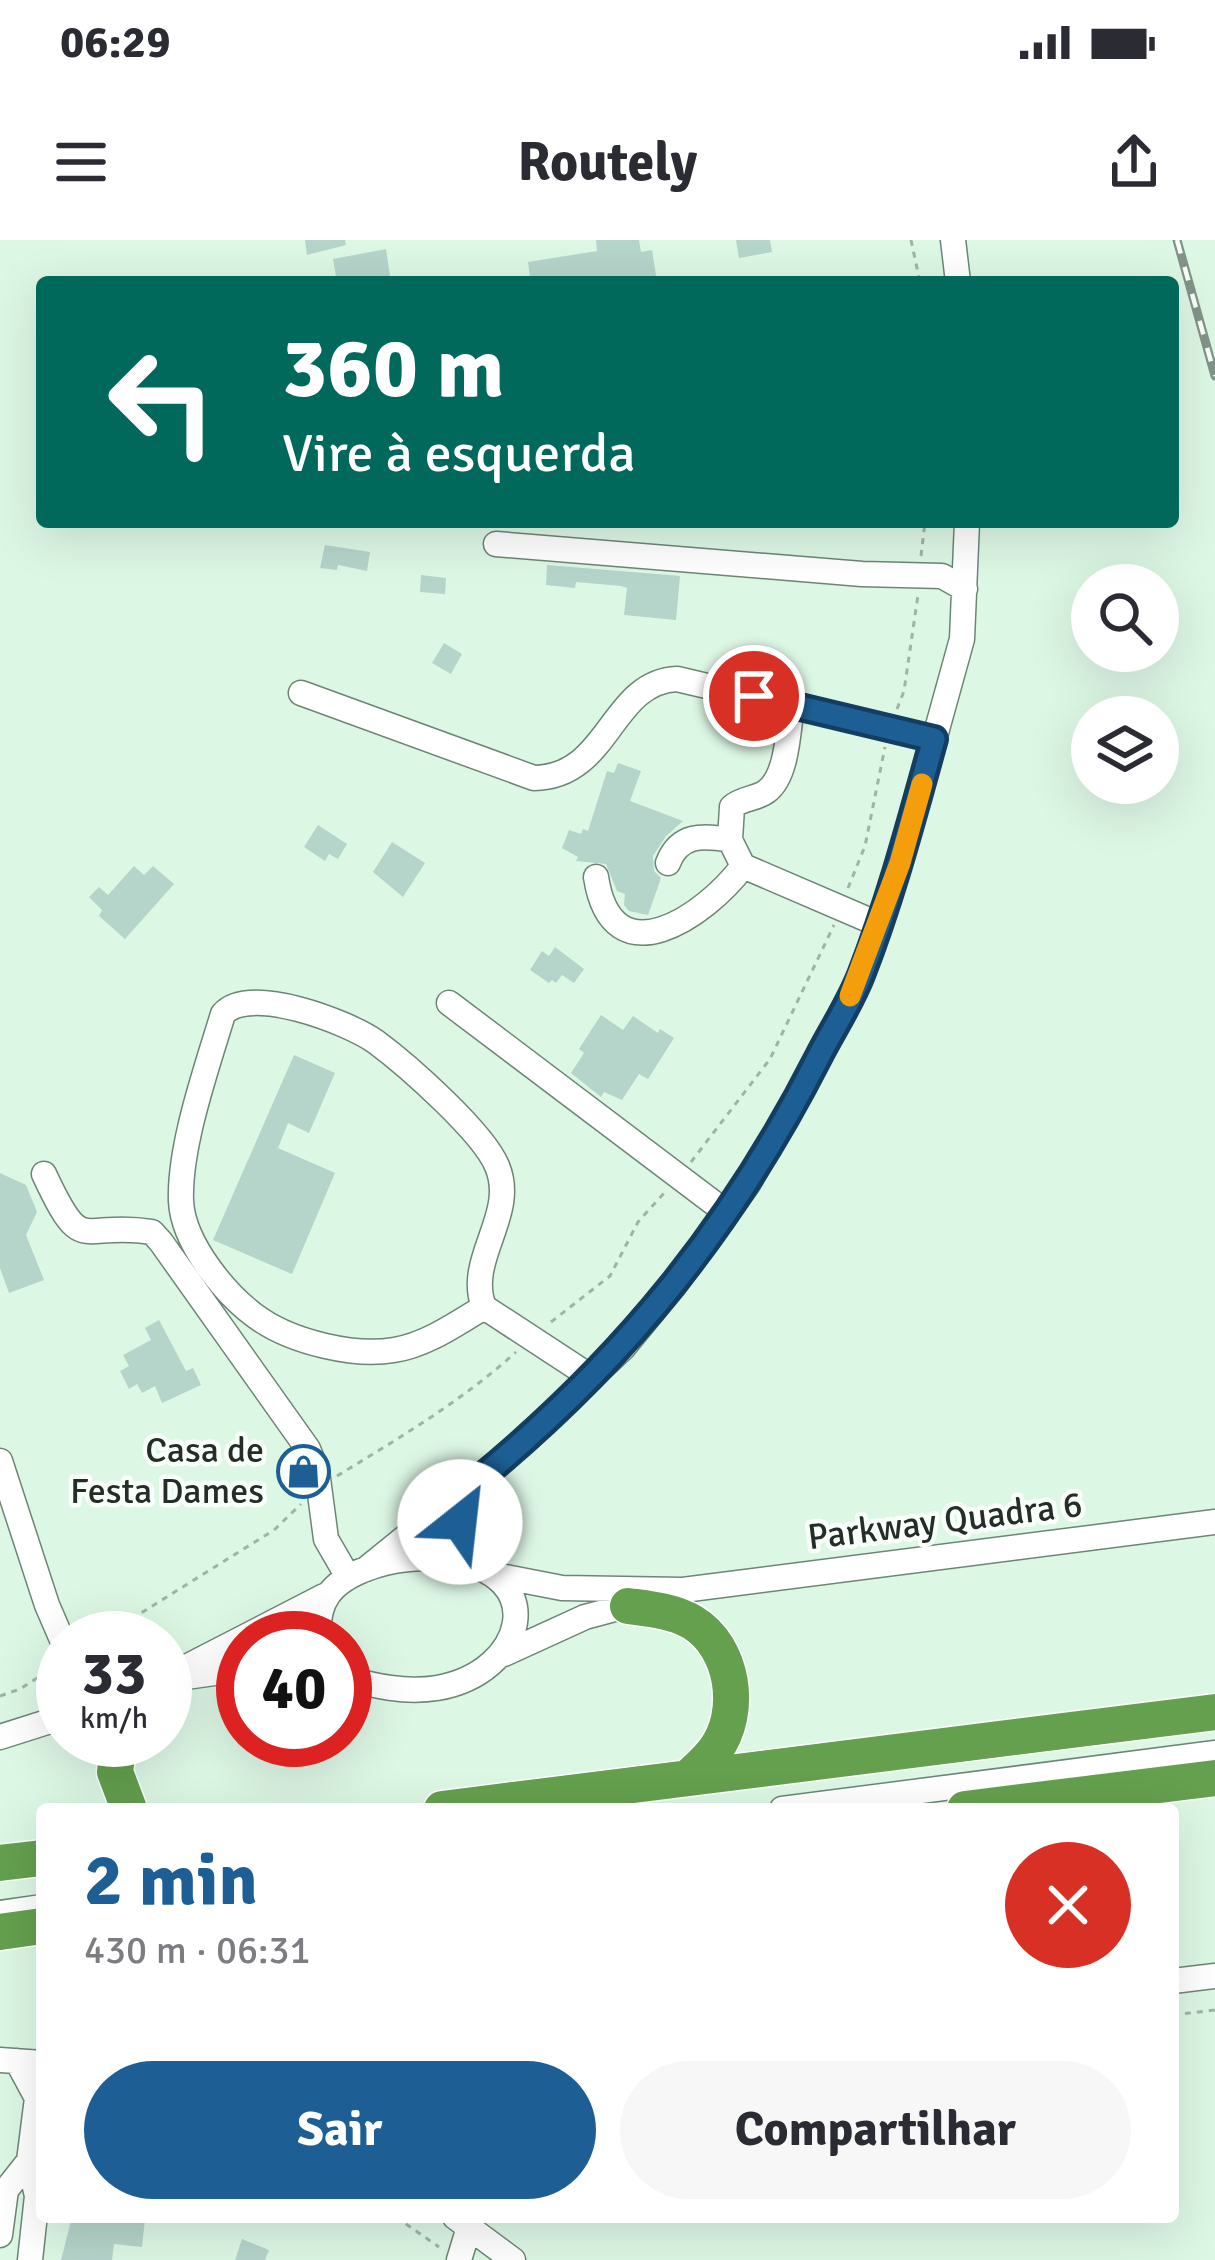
<!DOCTYPE html>
<html lang="pt">
<meta charset="utf-8">
<style>
:root{--surface:#fff;--page:#f7f7f7;--text:#2b2b33;--muted:#7c7c81;--accent:#1d5f95}
body{margin:0;font-family:Signika,sans-serif;background:var(--page);color:var(--text);height:100vh;display:flex;flex-direction:column;font-size:45px;white-space:nowrap}
*{box-sizing:border-box;margin:0}
p{font-size:39px;color:var(--muted)}
.icon{flex:none;width:66px;height:66px;fill:none;stroke:currentColor;stroke-width:2;stroke-linecap:round;stroke-linejoin:round}
.map{position:relative;flex:1;overflow:hidden}
.drawer{position:absolute;left:36px;top:1563px;width:1143px;height:420px;display:flex;flex-direction:column;background:var(--surface);border-radius:12px;box-shadow:0 12px 48px #0002}
.drawer>*{flex:none}
.guide{position:absolute;left:36px;top:36px;width:1143px;height:252px;border-radius:12px;box-shadow:0 12px 48px #0002;background:#00695c;color:#fff;overflow:hidden}
.fabs{position:absolute;left:1071px;top:324px;display:grid;gap:24px}
.fabs a{display:grid;place-items:center;width:108px;height:108px;border-radius:50%;background:var(--surface);box-shadow:0 12px 48px #0002;font-size:60px}
.speed{position:absolute;left:36px;top:1371px;display:flex;gap:24px;font-size:60px;font-weight:700;text-align:center}
.speed>*{display:grid;place-content:center;width:156px;height:156px;border-radius:50%;background:var(--surface);box-shadow:0 12px 48px #0002;line-height:1}
.speed small{font-size:30px;font-weight:400}
.speed .limit{border:18px solid #d22;background:#fff;color:#111}
.pin{position:absolute;display:grid;place-items:center;width:102px;height:102px;color:#fff;margin:-51px;border:6px solid #fff;border-radius:50%;box-shadow:0 3px 12px #0007}
.me{position:absolute;width:132px;margin:-66px;rotate:29deg;stroke-linejoin:round;filter:drop-shadow(0 0 9px #0008)}
.turn{display:flex;align-items:center;gap:42px;height:252px;padding:0 48px;font-size:54px}
.turn .icon{width:156px;height:156px;stroke-width:2.5}
.turn b{display:block;font-size:84px;line-height:102px}
.round{display:grid;place-items:center;flex:none;width:126px;height:126px;border-radius:63px;background:var(--page)}
.summary{display:flex;align-items:center;justify-content:space-between;height:204px;padding:0 48px}
h1{font-size:72px;font-weight:700;line-height:90px;color:var(--accent)}
.button{display:flex;gap:24px;margin-top:auto;padding:24px 48px}
.button a{flex:1;height:138px;border-radius:72px;background:var(--accent);color:#fff;font-size:48px;font-weight:700;line-height:138px;text-align:center}
.button a+a{background:var(--page);color:var(--text)}
.status{display:flex;justify-content:space-between;align-items:center;height:84px;padding:0 60px;background:var(--surface);direction:ltr}
.status svg{height:33px;fill:currentColor}
header{display:flex;justify-content:space-between;align-items:center;height:156px;padding:0 48px;background:var(--surface);font-size:54px;font-weight:700}
.map>svg:first-child{display:block}
.building{fill:#b5d4ca}
.lines{fill:none;stroke-linecap:round;stroke-linejoin:round}
.minor-casing{stroke:#6e8576;stroke-width:27}
.highway-casing{stroke:#fff;stroke-width:39}
.path{stroke:#a0b4a6;stroke-width:3;stroke-dasharray:6 6;stroke-linecap:butt}
.minor{stroke:#fff;stroke-width:24}
.highway{stroke:#64a04e;stroke-width:36}
.rail-casing{stroke:#829488;stroke-width:9}
.rail{stroke:#f9fefa;stroke-width:4.5;stroke-dasharray:14;stroke-linecap:butt}
.route-casing{stroke:#133e61;stroke-width:30}
.route{stroke:#1d5f95;stroke-width:21}
.slow{stroke:#f59e0b;stroke-width:21}
.labels{text-anchor:middle;dominant-baseline:central;stroke-width:9;stroke-linejoin:round;paint-order:stroke}
.poi-label{font-size:36px;fill:#242d27;stroke:#f9fefa;text-anchor:end}
.street-label{font-size:36px;fill:#242d27;stroke:#f9fefa}
</style>
<div class="status"><b>06:29</b><svg viewBox="0 0 49 12"><path d="M0 12V9h3v3zM5 12V6h3v6zM10 12V3h3v9zM15 12V0h3v12zM26 1h20v11H26zM47 4h2v5h-2z"/></svg></div>
<header><svg class="icon" aria-label="menu" viewBox="0 0 24 24"><path d="M4 6h16M4 12h16M4 18h16"/></svg>Routely<svg class="icon" aria-label="share" viewBox="0 0 24 24"><path d="M12 15V3M7 8l5-5 5 5M5 13v7h14v-7"/></svg></header>
<div class="map">
<svg width="1215" height="2020" viewBox="0 0 1215 2020">
<rect width="100%" height="100%" fill="#ddf7e5"/>
<path class="building" d="M 305,0 L 345,0 L 346,5 L 307,15 Z
M 596,0 L 639,0 L 641,12 L 652,10 L 657,42 L 542,42 L 542,36 L 530,38 L 528,22 L 597,11 Z
M 736,0 L 770,0 L 772,12 L 739,18 Z
M 386,9 L 390,36 L 337,42 L 333,19 Z
M 325,305 L 370,312 L 367,331 L 338,325 L 337,330 L 320,328 Z
M 547,325 L 680,336 L 676,380 L 624,375 L 627,348 L 621,346 L 576,342 L 575,348 L 546,345 Z
M 421,335 L 446,338 L 445,354 L 420,352 Z
M 444,403 L 462,414 L 451,434 L 432,423 Z
M 618,523 L 641,531 L 630,561 L 683,581 L 666,596 L 653,616 L 654,631 L 661,638 L 648,675 L 629,671 L 624,665 L 625,654 L 617,651 L 606,624 L 576,621 L 578,617 L 562,608 L 569,590 L 581,594 L 583,589 L 588,591 L 607,531 L 614,533 Z
M 318,585 L 347,604 L 338,619 L 329,614 L 325,621 L 304,607 Z
M 392,602 L 425,623 L 403,657 L 373,632 Z
M 134,626 L 144,635 L 153,626 L 174,644 L 125,699 L 99,676 L 102,670 L 89,657 L 99,647 L 108,655 Z
M 555,707 L 584,729 L 574,743 L 562,735 L 556,743 L 552,740 L 549,743 L 530,730 L 542,711 L 549,716 Z
M 601,775 L 623,790 L 633,776 L 658,793 L 660,789 L 674,798 L 648,839 L 639,834 L 622,860 L 604,852 L 601,857 L 571,833 L 584,813 L 579,809 Z
M 294,815 L 335,833 L 309,893 L 288,883 L 278,908 L 335,933 L 292,1034 L 213,1000 Z
M 0,933 L 26,945 L 37,972 L 26,995 L 44,1040 L 9,1053 L 0,1028 Z
M 159,1080 L 186,1131 L 193,1128 L 201,1145 L 162,1163 L 155,1146 L 142,1153 L 137,1144 L 129,1149 L 120,1131 L 129,1126 L 123,1115 L 151,1100 L 145,1088 Z
M 72,1977 L 145,1979 L 142,2007 L 114,2004 L 112,2020 L 61,2020 Z
M 242,1999 L 269,2010 L 265,2020 L 235,2020 Z"/>
<g class="lines">
<defs>
<path id="minor" d="M 953,0 L 958,42
M 496,304 L 862,334 L 942,336 L 965,349
M 301,453 L 534,538 C 610,537 610,442 677,439 L 934,499
M 792,465 C 788,489 788,535 767,551 C 757,559 742,558 732,567 L 730,600 L 743,626 L 878,684
M 668,623 C 679,594 702,595 730,600
M 596,637 C 612,741 706,676 743,626
M 449,763 L 727,973
M 44,934 C 84,1020 79,980 152,992 L 161,1002 L 308,1209 L 317,1231 L 326,1299 L 348,1337
M 484,1067 C 456,1084 426,1105 394,1110 C 354,1117 294,1102 261,1080 C 227,1057 183,1004 181,961 C 179,906 207,827 223,774 C 249,744 348,782 376,802 C 407,825 483,892 497,926 C 518,975 465,1019 484,1067 L 591,1137
M 0,1221 L 47,1365 L 63,1402
M 474,1247 C 458,1277 457,1298 478,1327
M 366,1329 L 522,1203 L 623,1108 L 674,1046 L 748,944 L 797,859 L 859,739 L 900,623 L 962,399 L 967,282
M 495,1335 L 562,1348 L 683,1350 L 1215,1282
M 319,1398 C 316,1362 331,1342 366,1329 C 391,1319 421,1316 448,1320 C 552,1333 526,1433 437,1448 C 405,1453 375,1446 345,1438
M 504,1414 L 585,1377 L 641,1362
M 165,1438 L 324,1356
M 179,1438 L 243,1429
M 0,1497 L 63,1477
M 782,1569 L 1215,1513
M 0,1673 L 42,1667
M 1173,1741 L 1215,1736
M 0,1820 L 42,1823
M 17,1821 L 37,1858 L 29,1921 L 37,1956 L 30,2020
M 455,1977 L 513,2020
M 0,1995 L 6,1950 L 29,1921
M 459,2020 L 469,1987"/>
<path id="highway" d="M 628,1366 C 650,1369 673,1371 692,1382 C 734,1407 743,1473 715,1510 C 708,1520 697,1529 688,1538
M 119,1500 L 115,1532 L 129,1569
M 442,1569 L 1215,1472
M 965,1569 L 1215,1538
M 0,1623 L 42,1618
M 0,1692 L 42,1686"/>
</defs>
<use href="#minor" class="minor-casing"/>
<use href="#highway" class="highway-casing"/>
<path class="path" d="M 911,0 L 920,42
M 921,316 L 925,282
M 897,469 L 904,451 L 918,355
M 848,648 L 865,606 L 885,507
M 691,922 L 770,819 L 834,685
M 551,1082 L 610,1036 L 638,982 L 665,952
M 337,1236 C 399,1198 462,1161 516,1112
M 101,1398 L 274,1290 L 301,1264
M 0,1456 L 20,1449 L 61,1423
M 1173,1775 L 1215,1770
M 396,1977 L 439,2007"/>
<use href="#minor" class="minor"/>
<use href="#highway" class="highway"/>
<defs>
<path id="rail" d="M 1177,0 L 1215,136"/>
</defs>
<use href="#rail" class="rail-casing"/>
<use href="#rail" class="rail"/>
</g>
<g class="lines">
<defs>
<path id="route" d="M 460,1282 L 463,1267 L 478,1240 C 625,1119 732,987 819,816 C 833,789 850,763 861,735 C 891,658 912,578 934,499 L 754,456"/>
</defs>
<use href="#route" class="route-casing"/>
<use href="#route" class="route"/>
<path class="slow" d="M 850,756 L 900,623 L 922,544"/>
</g>
<defs>
<symbol id="shop-ring" viewBox="-11 -11 22 22"><circle r="9.5" fill="#f9fefa" stroke="#1d5f95" stroke-width="1.5"/><path d="M-5-2.5h2.3a2.7 3.5 0 0 1 5.4 0H5L5.5 6h-11ZM-1.5-2.5h3a1.5 2.3 0 0 0-3 0Z" fill="#1d5f95"/></symbol>
</defs>
<g fill-rule="evenodd">
<use href="#shop-ring" x="274" y="1202" width="59" height="59"/>
</g>
<g class="labels">
<g class="poi-label">
<text x="264" y="1210">Casa de<tspan x="264" dy="41">Festa Dames</tspan></text>
</g>
<g class="street-label">
<text transform="translate(945 1281) rotate(-7)">Parkway Quadra 6</text>
</g>
</g>
</svg>
<div class="fabs">
<a><svg class="icon" aria-label="search" viewBox="0 0 24 24"><circle cx="10" cy="10" r="6"/><path d="M15 15l6 6"/></svg></a>
<a><svg class="icon" aria-label="layers" viewBox="0 0 24 24"><path d="M12 4l9 5-9 5-9-5zM3 14l9 5 9-5"/></svg></a>
</div>
<div class="speed"><div>33<small>km/h</small></div><div class="limit">40</div></div>
<div class="pin" style="left:754px;top:456px;background:#d93025"><svg class="icon" aria-label="arrive" viewBox="0 0 24 24"><path d="M6 21V4h12l-3 4 3 4H6"/></svg></div>
<svg class="me" style="left:460px;top:1282px" viewBox="-20 -20 40 40"><circle r="19" fill="#fff"/><path d="M0-13L10 11 0 6-10 11z" fill="#1d5f95"/></svg>
<div class="guide">
<div class="turn"><svg class="icon" aria-label="left" viewBox="0 0 24 24"><path d="M17 20v-9H6M10 6l-5 5 5 5"/></svg><div><b>360 m</b>Vire à esquerda</div></div>
</div>
<section class="drawer">
<div class="summary"><div><h1>2 min</h1><p>430 m · 06:31</p></div><a class="round" style="background:#d93025;color:#fff"><svg class="icon" aria-label="close" viewBox="0 0 24 24"><path d="M6 6l12 12M18 6L6 18"/></svg></a></div>
<div class="button"><a>Sair</a><a>Compartilhar</a></div>
</section>
</div>
